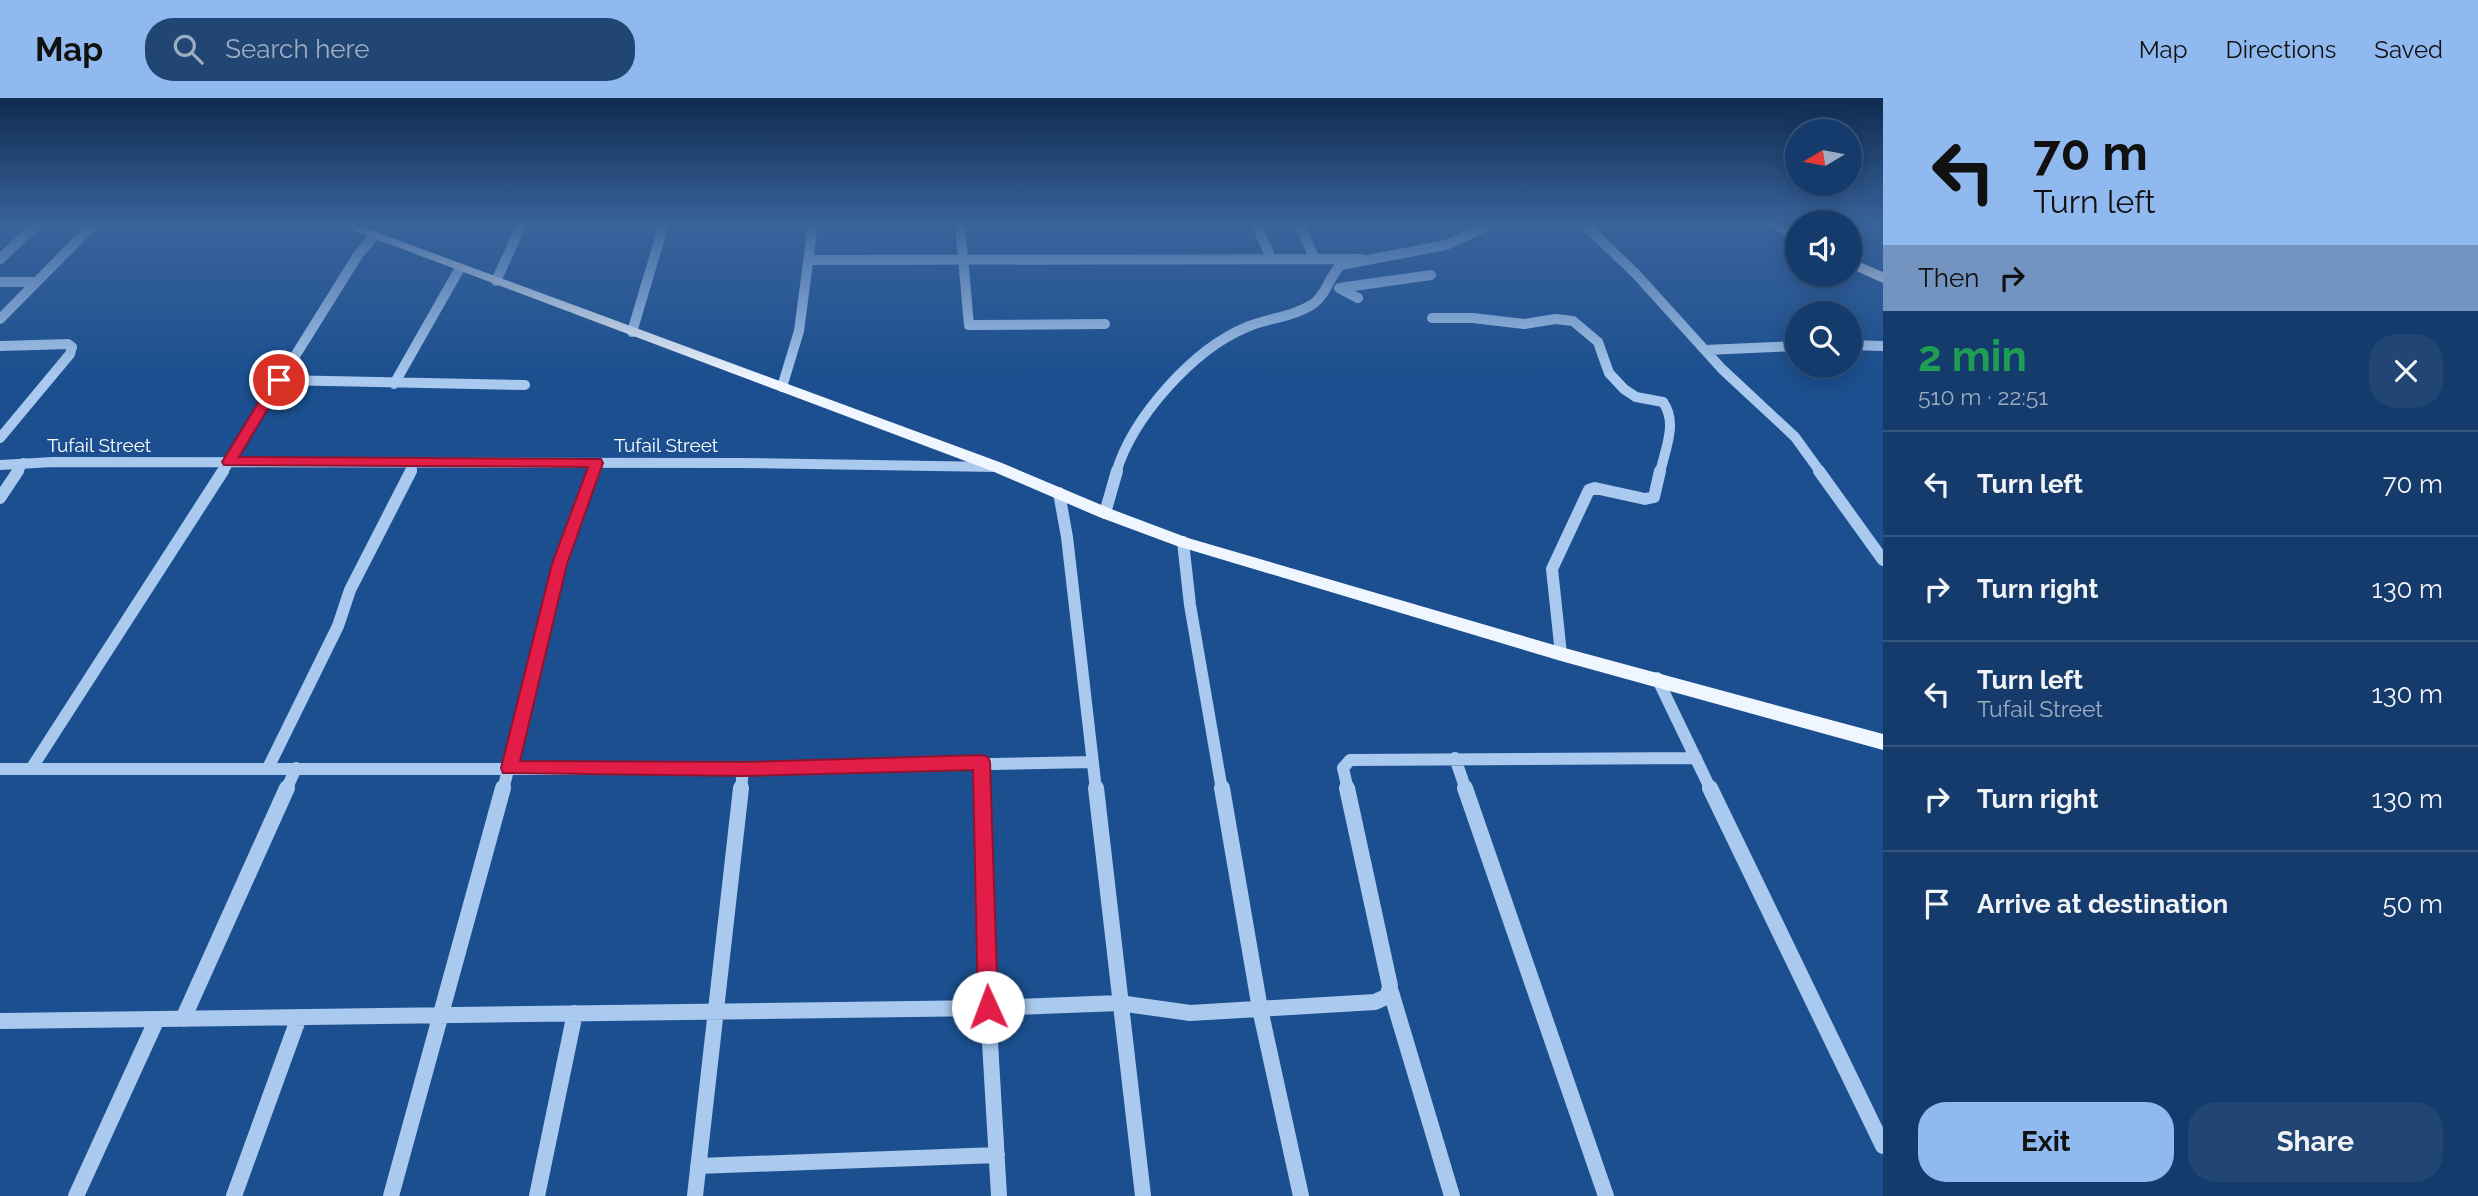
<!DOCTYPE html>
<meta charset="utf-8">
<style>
:root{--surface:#143b6b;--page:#214673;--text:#f1f3f6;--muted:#9dadc1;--line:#33557e;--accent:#90b9f0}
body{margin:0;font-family:Raleway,sans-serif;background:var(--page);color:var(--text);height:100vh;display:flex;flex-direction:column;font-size:26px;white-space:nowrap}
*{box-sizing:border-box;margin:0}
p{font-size:23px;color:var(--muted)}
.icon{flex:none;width:38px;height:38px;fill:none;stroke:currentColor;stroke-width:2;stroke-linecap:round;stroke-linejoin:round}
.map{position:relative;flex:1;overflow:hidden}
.side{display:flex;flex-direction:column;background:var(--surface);width:595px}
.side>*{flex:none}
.hud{background:#90b9f0;color:#111;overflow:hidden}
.needle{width:46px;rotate:260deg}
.controls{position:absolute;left:1785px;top:21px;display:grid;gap:14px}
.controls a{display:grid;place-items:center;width:77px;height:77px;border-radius:50%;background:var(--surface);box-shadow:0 4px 18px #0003,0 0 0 2px var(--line);font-size:35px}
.pin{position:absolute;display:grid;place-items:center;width:60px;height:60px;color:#fff;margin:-30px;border:4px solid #fff;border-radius:50%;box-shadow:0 2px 7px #0007}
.me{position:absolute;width:77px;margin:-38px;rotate:358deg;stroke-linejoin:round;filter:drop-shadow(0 0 5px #0008)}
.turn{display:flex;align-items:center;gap:24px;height:147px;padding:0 35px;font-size:32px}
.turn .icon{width:91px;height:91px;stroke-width:2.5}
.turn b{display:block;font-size:49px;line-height:60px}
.then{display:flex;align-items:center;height:66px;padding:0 35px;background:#0003;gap:14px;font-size:26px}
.round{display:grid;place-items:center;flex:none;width:74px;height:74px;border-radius:28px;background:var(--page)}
.overview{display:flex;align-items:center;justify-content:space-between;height:119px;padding:0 35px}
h1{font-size:42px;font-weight:700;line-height:52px;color:#1e9e55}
.primary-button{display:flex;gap:14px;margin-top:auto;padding:14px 35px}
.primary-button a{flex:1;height:80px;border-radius:28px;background:var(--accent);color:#111;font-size:28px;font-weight:700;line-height:80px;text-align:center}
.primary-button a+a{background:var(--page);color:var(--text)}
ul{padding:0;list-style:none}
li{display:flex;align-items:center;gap:21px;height:105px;padding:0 35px;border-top:2px solid var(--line)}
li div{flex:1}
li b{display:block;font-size:26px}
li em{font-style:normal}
header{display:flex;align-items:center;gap:42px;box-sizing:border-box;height:98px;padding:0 35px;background:var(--accent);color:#111}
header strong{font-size:33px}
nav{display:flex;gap:38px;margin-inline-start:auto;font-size:24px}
.search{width:490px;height:63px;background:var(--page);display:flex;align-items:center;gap:18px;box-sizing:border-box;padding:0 24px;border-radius:28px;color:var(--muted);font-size:26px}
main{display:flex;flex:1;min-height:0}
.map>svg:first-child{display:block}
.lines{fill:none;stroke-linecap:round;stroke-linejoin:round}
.minor-far2{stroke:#a9c9ee;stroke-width:10}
.minor-far1{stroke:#a9c9ee;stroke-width:12}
.minor{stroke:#a9c9ee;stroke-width:16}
.major{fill:#f0f6ff;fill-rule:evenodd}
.highway{fill:#fff;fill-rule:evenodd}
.route{fill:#e11d48;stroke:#92132f;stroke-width:2}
.labels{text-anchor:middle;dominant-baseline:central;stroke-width:6;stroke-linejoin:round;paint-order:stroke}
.street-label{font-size:19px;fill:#fff;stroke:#1b4f8f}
</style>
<header>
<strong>Map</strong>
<div class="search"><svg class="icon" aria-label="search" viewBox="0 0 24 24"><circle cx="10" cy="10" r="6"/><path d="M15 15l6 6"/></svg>Search here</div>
<nav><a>Map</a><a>Directions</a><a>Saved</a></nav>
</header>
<main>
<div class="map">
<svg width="1883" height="1098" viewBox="0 0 1883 1098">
<rect width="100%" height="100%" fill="#1b4f8f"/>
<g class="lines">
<path class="minor-far2" d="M 960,126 L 969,227 L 1105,226
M 1256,126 L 1271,160
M 1300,126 L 1314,160
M 1584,126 L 1636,176 L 1722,271 L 1795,339 L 1821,375
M 0,161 L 37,126
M 809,162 L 1361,161
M 496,183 L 522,126
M 0,184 L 36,184
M 1339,190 L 1431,177
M 1339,190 L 1358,200
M 1432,220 L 1473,220 L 1524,226 L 1555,221 L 1573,223 L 1598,244 L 1609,275 L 1624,291 L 1636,299 L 1663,304 C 1678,325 1665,351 1660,375
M 0,221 L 94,126
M 632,234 L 664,126
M 1850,247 L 1883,248
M 0,248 L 68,246 L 72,249 L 70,256 L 0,340
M 1705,252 L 1797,248
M 279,282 L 525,287
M 394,286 L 460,170
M 782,289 L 799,233 L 813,126
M 0,367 L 53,364 L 741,365 L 997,369
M 17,375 L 23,365
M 222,375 L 358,157 L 374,138
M 410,375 L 414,364
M 592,375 L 596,365
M 1116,375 C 1132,320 1193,251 1247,229 C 1268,220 1293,219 1313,206 C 1327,196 1329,178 1341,167 L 1446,147 L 1492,126"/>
<path class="minor-far1" d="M 1819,373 L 1883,462
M 1059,395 L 1067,439 L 1096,692
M 0,400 L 18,373
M 1105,415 L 1117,373
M 1183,444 L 1190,507 L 1222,692
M 1561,556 L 1552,471 L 1589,392 L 1595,390 L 1645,401 L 1654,399 L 1660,373
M 1657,580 L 1711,692
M 1455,660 L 1466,692
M 982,664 L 983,692
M 268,670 L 338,528 L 350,492 L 411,373
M 0,671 L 743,671 L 1092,664
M 31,671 L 223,373
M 286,692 L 296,670
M 503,692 L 559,466 L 593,373
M 741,692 L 743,671
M 1348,692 L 1343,670 L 1350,662 L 1696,660"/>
<path class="minor" d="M 983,690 L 988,910 L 999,1098
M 1096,690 L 1143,1098
M 1222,690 L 1260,911 L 1301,1098
M 1465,690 L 1606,1098
M 1710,690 L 1883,1048
M 1391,894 L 1452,1098
M 183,921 L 287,690
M 0,923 L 988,910 L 1119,905 L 1190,915 L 1375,904 L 1388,898 L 1390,888 L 1347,690
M 698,1068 L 997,1057
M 76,1098 L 157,921
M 234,1098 L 299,919
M 391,1098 L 503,690
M 537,1098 L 575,915
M 695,1098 L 741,690"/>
<path class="major" d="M 336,126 L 354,126 L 1002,365 L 1111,411 L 1188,440 L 1561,549 L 1883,636 L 1883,652 L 1561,563 L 1177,448 L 1099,419 L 992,373 Z"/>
<path class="highway" d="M 1764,126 L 1783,126 L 1797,134 L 1797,143 Z
M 1850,160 L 1883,174 L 1883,185 L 1850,170 Z"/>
</g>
<linearGradient id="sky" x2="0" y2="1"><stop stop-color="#0f2b4f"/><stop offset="0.45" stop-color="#39639b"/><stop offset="1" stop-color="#39639b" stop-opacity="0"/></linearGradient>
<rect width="1883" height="280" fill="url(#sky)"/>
<path class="route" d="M 279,278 L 285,282 L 239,359 L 601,361 L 603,365 L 567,466 L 520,663 L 743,664 L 982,657 L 988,659 L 990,664 L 998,909 L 995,917 L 988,920 L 981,917 L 978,909 L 973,672 L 743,678 L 503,675 L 501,670 L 552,466 L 588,369 L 224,367 L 222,364 L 272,282 Z"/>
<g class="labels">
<g class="street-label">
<text x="99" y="347">Tufail Street</text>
<text x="666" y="347">Tufail Street</text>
</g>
</g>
</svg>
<div class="controls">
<a><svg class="needle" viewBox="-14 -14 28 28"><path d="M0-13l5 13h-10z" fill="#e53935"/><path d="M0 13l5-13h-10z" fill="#9dadc1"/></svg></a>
<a><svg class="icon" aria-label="sound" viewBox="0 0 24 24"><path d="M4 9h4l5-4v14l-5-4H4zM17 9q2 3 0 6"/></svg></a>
<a><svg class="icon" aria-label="search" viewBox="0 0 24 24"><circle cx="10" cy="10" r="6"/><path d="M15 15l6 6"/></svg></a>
</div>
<div class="pin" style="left:279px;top:282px;background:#d93025"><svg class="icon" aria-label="arrive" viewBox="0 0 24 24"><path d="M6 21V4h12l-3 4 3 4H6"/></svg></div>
<svg class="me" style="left:988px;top:909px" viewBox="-20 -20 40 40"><circle r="19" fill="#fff"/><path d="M0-13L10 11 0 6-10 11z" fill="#e11d48"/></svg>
</div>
<section class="side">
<div class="hud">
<div class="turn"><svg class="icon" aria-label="left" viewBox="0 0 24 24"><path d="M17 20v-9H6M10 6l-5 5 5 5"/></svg><div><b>70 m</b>Turn left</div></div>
<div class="then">Then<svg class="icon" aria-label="right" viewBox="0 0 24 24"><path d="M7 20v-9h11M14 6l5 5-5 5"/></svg></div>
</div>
<div class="overview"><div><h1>2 min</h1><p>510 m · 22:51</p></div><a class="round"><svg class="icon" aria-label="close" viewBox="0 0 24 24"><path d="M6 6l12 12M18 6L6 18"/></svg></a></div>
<ul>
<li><svg class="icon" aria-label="left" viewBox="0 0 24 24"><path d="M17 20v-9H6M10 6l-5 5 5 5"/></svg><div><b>Turn left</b></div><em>70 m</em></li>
<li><svg class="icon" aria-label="right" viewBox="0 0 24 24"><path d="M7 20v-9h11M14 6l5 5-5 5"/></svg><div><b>Turn right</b></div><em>130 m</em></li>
<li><svg class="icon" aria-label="left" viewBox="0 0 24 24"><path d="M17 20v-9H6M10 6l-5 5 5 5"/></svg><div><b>Turn left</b><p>Tufail Street</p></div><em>130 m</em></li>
<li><svg class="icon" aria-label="right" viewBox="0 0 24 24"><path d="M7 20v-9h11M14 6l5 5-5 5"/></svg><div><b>Turn right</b></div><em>130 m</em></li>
<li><svg class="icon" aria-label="arrive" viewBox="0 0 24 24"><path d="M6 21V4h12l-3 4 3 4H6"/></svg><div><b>Arrive at destination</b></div><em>50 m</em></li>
</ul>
<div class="primary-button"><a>Exit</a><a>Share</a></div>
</section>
</main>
